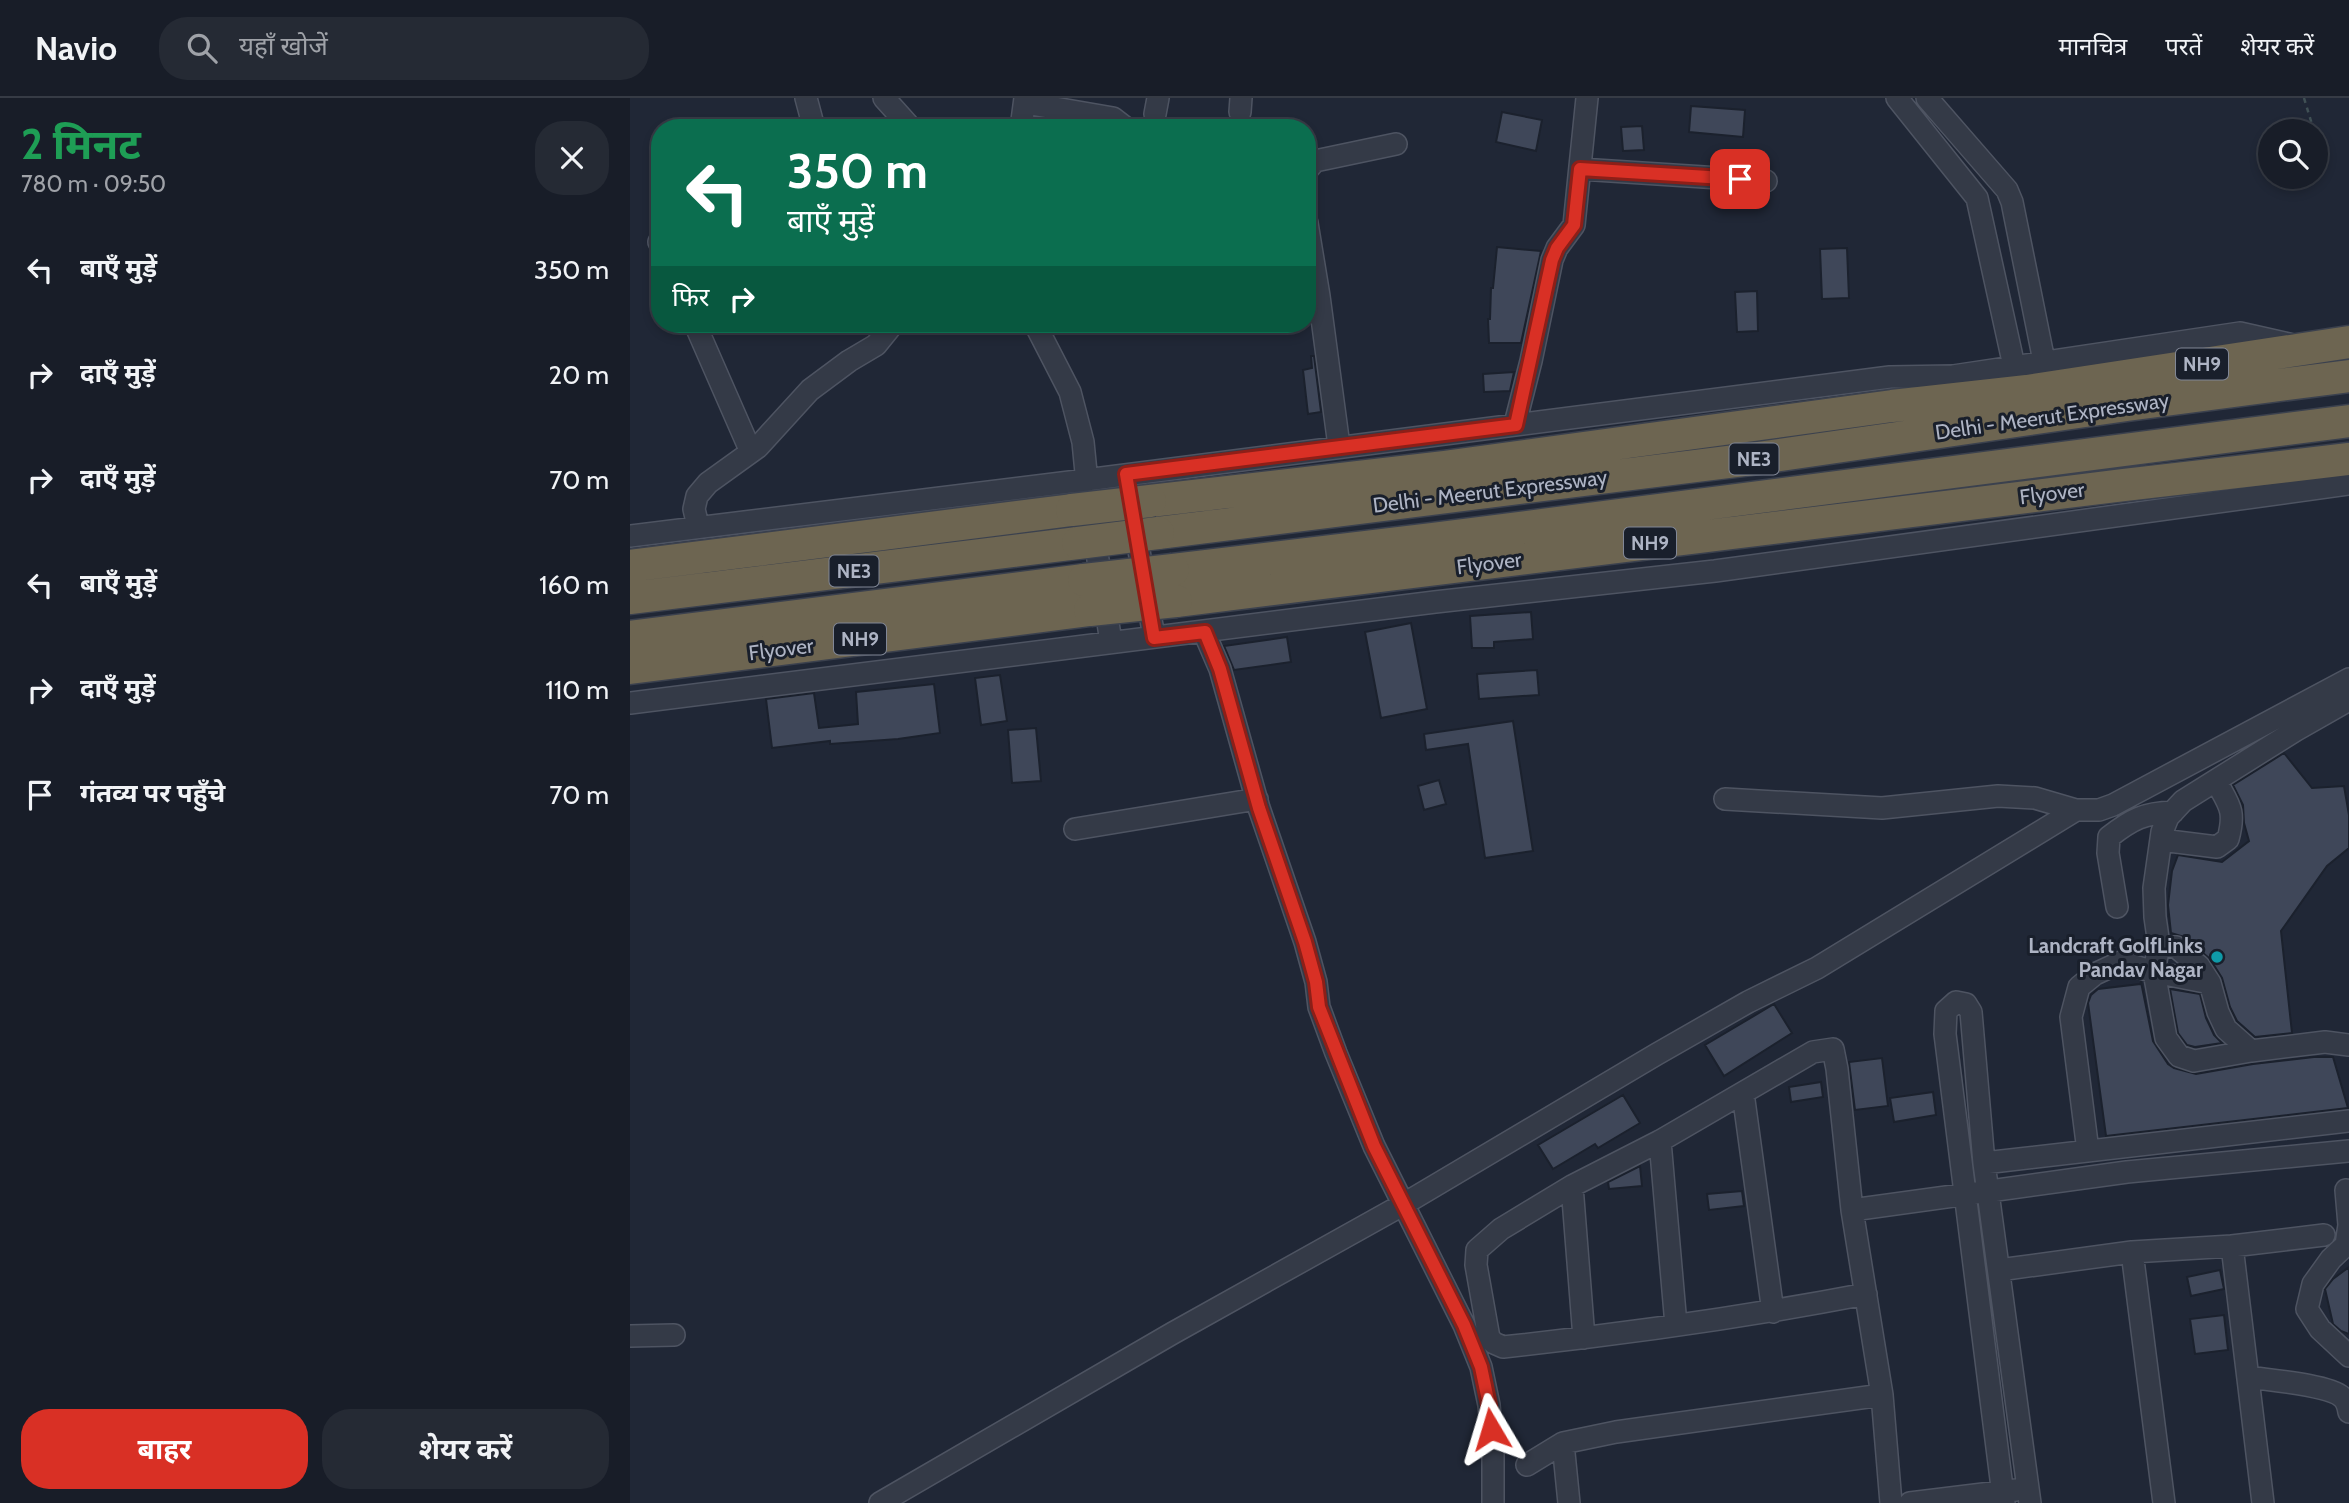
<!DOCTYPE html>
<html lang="hi">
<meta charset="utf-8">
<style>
:root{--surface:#181d28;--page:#252a34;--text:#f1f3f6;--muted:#9fa2a8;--line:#363b45;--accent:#d93025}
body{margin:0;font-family:Cabin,"Noto Sans Devanagari",sans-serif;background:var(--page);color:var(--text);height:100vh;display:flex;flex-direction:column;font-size:26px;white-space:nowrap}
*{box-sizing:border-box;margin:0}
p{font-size:23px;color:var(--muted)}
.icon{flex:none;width:38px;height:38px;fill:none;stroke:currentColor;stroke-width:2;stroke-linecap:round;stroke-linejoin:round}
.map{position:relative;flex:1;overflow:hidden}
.sheet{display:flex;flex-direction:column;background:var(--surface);width:630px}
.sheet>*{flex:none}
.hud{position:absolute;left:21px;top:21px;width:665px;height:214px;border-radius:28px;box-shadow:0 4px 10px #0003,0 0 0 2px var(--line);background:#0b6e4f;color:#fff;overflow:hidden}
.controls{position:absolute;left:1628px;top:21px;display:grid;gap:14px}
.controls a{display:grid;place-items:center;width:70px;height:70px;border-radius:50%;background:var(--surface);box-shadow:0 4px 10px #0003,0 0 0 2px var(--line);font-size:35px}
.pin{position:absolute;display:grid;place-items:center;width:60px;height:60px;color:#fff;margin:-30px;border-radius:14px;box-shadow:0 4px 10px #0006}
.me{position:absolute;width:77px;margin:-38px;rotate:353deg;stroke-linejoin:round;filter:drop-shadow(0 0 5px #0008)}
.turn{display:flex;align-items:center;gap:24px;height:147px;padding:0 21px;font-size:32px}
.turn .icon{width:91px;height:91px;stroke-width:2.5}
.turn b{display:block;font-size:49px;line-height:60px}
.then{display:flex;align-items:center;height:66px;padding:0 21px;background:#0003;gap:14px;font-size:26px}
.round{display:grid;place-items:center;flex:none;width:74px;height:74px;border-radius:28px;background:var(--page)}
.summary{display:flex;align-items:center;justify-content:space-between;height:119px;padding:0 21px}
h1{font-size:42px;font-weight:700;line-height:52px;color:#1e9e55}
.button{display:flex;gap:14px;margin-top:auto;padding:14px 21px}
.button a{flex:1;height:80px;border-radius:28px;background:var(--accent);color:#fff;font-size:28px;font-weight:700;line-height:80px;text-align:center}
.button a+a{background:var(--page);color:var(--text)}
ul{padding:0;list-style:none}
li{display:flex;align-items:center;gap:21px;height:105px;padding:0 21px}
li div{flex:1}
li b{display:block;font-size:26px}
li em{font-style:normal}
header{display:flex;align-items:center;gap:42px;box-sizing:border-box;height:98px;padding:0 35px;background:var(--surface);border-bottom:2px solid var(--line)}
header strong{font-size:33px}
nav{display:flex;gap:38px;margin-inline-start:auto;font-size:24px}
.search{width:490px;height:63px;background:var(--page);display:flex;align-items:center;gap:18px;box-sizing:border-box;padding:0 24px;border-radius:28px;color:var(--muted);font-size:26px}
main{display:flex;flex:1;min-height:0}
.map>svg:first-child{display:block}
.building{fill:#3f4759;stroke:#1b212d;stroke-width:2}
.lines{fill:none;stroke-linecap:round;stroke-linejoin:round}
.minor-casing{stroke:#4e5462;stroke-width:24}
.highway-casing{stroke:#3b414e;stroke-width:35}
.path{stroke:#405055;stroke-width:2.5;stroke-dasharray:5 5;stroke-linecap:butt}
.minor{stroke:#343a47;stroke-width:21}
.highway{stroke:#6d6551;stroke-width:32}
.highway-bridge-casing{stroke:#3b414e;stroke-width:35;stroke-linecap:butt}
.highway-bridge{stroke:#6d6551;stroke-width:32}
.route-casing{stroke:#8d1f18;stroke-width:18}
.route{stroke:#d93025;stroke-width:12}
.culture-dot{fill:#0f9aa8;stroke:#191f2b;stroke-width:2.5}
.labels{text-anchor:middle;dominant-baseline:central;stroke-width:6;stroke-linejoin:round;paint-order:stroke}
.shield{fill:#191f2b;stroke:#818796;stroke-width:2}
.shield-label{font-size:19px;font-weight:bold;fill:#aeb4c4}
.street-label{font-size:21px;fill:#aeb4c4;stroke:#191f2b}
.poi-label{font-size:21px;font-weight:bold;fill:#aeb4c4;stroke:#191f2b;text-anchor:end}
</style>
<header>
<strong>Navio</strong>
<div class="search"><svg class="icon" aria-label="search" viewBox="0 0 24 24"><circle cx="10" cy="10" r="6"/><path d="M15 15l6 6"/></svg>यहाँ खोजें</div>
<nav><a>मानचित्र</a><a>परतें</a><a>शेयर करें</a></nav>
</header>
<main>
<section class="sheet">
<div class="summary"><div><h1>2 मिनट</h1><p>780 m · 09:50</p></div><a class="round"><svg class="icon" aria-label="close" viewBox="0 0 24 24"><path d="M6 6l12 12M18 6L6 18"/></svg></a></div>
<ul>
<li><svg class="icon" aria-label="left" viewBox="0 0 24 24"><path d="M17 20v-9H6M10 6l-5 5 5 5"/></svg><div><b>बाएँ मुड़ें</b></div><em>350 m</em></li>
<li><svg class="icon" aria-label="right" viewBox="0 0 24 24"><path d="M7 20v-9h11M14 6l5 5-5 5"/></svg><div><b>दाएँ मुड़ें</b></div><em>20 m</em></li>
<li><svg class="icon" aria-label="right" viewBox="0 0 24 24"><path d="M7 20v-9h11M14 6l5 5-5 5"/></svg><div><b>दाएँ मुड़ें</b></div><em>70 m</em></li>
<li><svg class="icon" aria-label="left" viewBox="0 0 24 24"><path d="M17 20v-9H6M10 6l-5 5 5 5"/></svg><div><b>बाएँ मुड़ें</b></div><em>160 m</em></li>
<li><svg class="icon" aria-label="right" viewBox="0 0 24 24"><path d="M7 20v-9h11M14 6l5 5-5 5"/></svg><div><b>दाएँ मुड़ें</b></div><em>110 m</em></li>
<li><svg class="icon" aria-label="arrive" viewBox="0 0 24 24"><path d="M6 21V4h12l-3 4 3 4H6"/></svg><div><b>गंतव्य पर पहुँचे</b></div><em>70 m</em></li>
</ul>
<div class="button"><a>बाहर</a><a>शेयर करें</a></div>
</section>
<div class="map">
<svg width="1719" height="1405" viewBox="0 0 1719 1405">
<rect width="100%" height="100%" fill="#202736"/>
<path class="building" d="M 1061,8 L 1115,12 L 1113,39 L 1059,34 Z
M 872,14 L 912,22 L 906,53 L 866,44 Z
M 1012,28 L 1014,52 L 993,53 L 991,29 Z
M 867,149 L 911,153 L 891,245 L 859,245 L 858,221 L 860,221 L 861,190 L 863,190 Z
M 1217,150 L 1219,200 L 1192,201 L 1190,151 Z
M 1127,193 L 1128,233 L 1107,234 L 1105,194 Z
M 681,258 L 684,258 L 691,314 L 678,316 L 673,272 L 682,270 Z
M 884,274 L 880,293 L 854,294 L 853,276 Z
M 901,514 L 903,541 L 864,544 L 864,550 L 842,550 L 840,518 Z
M 781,525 L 797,611 L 751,620 L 735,534 Z
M 657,539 L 661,564 L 604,572 L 594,548 Z
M 907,572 L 909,597 L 849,601 L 847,576 Z
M 370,577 L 377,623 L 351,627 L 345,580 Z
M 304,586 L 310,635 L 268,641 L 200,646 L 200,643 L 142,650 L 136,601 L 184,595 L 189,630 L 228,626 L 226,594 Z
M 883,623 L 903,753 L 855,760 L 838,646 L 796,652 L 794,636 Z
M 406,630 L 411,683 L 382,685 L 378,632 Z
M 1654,655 L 1682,690 L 1714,688 L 1719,717 L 1719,750 L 1697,768 L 1651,833 L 1662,935 L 1625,939 L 1607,923 L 1600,909 L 1592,880 L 1580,861 L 1554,839 L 1541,835 L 1538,807 L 1542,773 L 1548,757 L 1592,764 L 1619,743 L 1614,725 L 1613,707 L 1603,687 Z
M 809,682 L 816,706 L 794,712 L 788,688 Z
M 1511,884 L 1523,943 L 1538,966 L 1544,970 L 1566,976 L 1623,966 L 1684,959 L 1703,959 L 1718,1010 L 1476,1038 L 1458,905 L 1461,897 L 1468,891 L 1510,886 Z
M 1540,891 L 1570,896 L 1576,920 L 1584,937 L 1592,945 L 1565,949 L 1557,947 L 1548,935 Z
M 1144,906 L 1162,935 L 1094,978 L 1075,947 Z
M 1252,960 L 1258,1008 L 1225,1012 L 1219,964 Z
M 1191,984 L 1193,999 L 1161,1004 L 1159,989 Z
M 1303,994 L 1306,1017 L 1264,1024 L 1260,1000 Z
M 993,997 L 1010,1025 L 968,1050 L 965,1046 L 923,1071 L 908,1047 Z
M 1010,1068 L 1012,1088 L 979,1091 L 978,1084 Z
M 1112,1093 L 1114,1108 L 1079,1112 L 1077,1096 Z
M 1719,1169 L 1719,1236 L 1711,1233 L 1703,1226 L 1695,1191 L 1703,1181 Z
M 1590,1172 L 1594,1191 L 1561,1198 L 1557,1179 Z
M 1594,1217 L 1598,1252 L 1565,1256 L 1560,1221 Z"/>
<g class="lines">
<defs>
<path id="minor" d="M 176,0 L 184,30
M 254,0 L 281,30
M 1267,0 L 1347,100 L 1384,268
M 1297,0 L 1377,92 L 1382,104 L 1414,263
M 395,5 L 483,20 L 496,30
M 610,14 L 611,0
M 525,16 L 528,0
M 391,30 L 395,0
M 950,71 L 1136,83
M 677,72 L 685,63 L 766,46
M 677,125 L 689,198 L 709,348
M 29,144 L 30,146
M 65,226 L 121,354
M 405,226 L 440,294 L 453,344 L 458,395
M 885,326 L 901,263 L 922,162 L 927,150 L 944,127 L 957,0
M 504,424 L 524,539
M 68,428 L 64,411 L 67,398 L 78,385 L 128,349 L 180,292 L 219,263 L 246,247 L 263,226
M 463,430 L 481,544
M 0,438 L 456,382 L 1260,279 L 1323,278 L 1610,235 L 1663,247
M 574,534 L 590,571 L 629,710 L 675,844 L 686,884 L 689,909 L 706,955 L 744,1048 L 834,1227 L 851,1269 L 859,1307 L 863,1355 L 863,1405
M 1719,602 L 1666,632 L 1553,703 L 1538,719 L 1532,734 L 1524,790 L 1525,819 L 1529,847 L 1524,874 L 1536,940 L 1549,958 L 1564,963 L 1621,953 L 1695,944 L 1719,947
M 0,605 L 805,504 L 1085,473 L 1719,386
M 1095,701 L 1252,710 L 1368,698 L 1405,700 L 1446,712 L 1469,712 L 1483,707 L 1719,581
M 445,731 L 627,701
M 1531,742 L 1587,749 L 1598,741 C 1606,712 1599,707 1586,683
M 1487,809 L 1478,755 L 1479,739 C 1502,721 1514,715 1543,714
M 1529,847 L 1546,849 L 1569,868 L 1580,885 L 1588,914 L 1596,931 L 1621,953
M 1113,995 L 1143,1214
M 1030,1043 L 1046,1227
M 1458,1053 L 1441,919 L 1449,889 L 1465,876 L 1491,864 L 1524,874 L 1580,885
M 1354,1065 L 1719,1023
M 942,1088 L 954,1240
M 1716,1092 L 1719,1127
M 1222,1112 L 1497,1074 L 1719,1053
M 1719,1127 L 1716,1147 L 1701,1161 L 1683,1186 L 1677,1211 L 1690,1231 L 1719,1258
M 1602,1148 L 1694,1137
M 1502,1154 L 1534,1405
M 1369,1172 L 1502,1154 L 1602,1148 L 1633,1405
M 1236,1196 C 1116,1219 995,1236 873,1249 L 864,1245 L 859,1240 L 846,1167 L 847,1152 L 871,1131 L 942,1088 L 1030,1043 L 1183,954 L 1203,951 L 1207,971 L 1222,1112 L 1252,1297 L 1261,1405
M 0,1238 L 44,1237
M 1619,1279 C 1638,1282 1699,1287 1712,1299 C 1717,1303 1718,1308 1719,1314
M 897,1367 L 933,1345
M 250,1405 L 543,1235 L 774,1106 L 1027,956 L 1118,904 L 1187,870 L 1446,712
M 939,1405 L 933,1345 L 986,1334 L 1252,1297
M 1280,1405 L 1386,1392
M 1374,1405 L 1315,936 L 1316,913 L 1326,904 L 1336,906 L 1341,914 L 1354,1065 L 1400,1405"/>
<path id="highway" d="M 520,403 L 815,369 L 1262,308 L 1397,293 L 1719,244
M 528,435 L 1122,361 L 1497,307 L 1719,278
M 0,468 L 442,412
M 543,472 L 803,441 L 1719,323
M 0,500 L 448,445
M 546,503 L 1494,387 L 1719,361
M 0,539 L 454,482
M 0,570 L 460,512"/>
</defs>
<use href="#minor" class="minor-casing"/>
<use href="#highway" class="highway-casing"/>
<path class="path" d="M 1674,0 L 1684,33
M 1685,37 L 1691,58"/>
<use href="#minor" class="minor"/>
<use href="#highway" class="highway"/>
<defs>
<path id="highway-bridge" d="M 442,412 L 520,403
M 448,445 L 528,435
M 454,482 L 543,472
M 460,512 L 546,503"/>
</defs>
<use href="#highway-bridge" class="highway-bridge-casing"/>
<use href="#highway-bridge" class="highway-bridge"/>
</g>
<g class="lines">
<defs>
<path id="route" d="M 861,1331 L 859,1307 L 851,1269 L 834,1227 L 744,1048 L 689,909 L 686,884 L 675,844 L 629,710 L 590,571 L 575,534 L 524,540 L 496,376 L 886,327 L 922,162 L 927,150 L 944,127 L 950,71 L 1110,81"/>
</defs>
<use href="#route" class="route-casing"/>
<use href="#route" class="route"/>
</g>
<circle class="culture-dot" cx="1587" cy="859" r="7"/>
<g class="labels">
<g class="shield">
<rect x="1546" y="250.5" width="52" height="31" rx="5"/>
<rect x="1099.5" y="345.5" width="49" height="31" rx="5"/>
<rect x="994" y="429.5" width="52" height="31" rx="5"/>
<rect x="199.5" y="457.5" width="49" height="31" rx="5"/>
<rect x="204" y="525.5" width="52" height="31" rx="5"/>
</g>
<g class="shield-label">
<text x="1572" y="266">NH9</text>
<text x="1124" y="361">NE3</text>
<text x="1020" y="445">NH9</text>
<text x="224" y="473">NE3</text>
<text x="230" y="541">NH9</text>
</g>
<g class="street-label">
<text transform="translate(1422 318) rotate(-8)">Delhi - Meerut Expressway</text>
<text transform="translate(860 393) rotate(-7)">Delhi - Meerut Expressway</text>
<text transform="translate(1422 395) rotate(-7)">Flyover</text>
<text transform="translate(859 465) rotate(-7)">Flyover</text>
<text transform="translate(151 551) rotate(-7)">Flyover</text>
</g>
<g class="poi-label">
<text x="1573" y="847">Landcraft GolfLinks<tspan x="1573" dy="24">Pandav Nagar</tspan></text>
</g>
</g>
</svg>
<div class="controls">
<a><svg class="icon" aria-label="search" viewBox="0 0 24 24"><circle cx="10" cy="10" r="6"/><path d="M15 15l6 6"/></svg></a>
</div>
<div class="pin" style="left:1110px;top:81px;background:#d93025"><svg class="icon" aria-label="arrive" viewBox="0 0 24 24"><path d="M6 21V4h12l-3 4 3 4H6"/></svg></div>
<svg class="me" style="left:861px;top:1331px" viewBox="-20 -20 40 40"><path d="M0-17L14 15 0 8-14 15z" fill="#d93025" stroke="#fff" stroke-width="4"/></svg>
<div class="hud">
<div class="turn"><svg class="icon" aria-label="left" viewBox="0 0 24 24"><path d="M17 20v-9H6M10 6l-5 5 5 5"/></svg><div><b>350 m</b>बाएँ मुड़ें</div></div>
<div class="then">फिर<svg class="icon" aria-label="right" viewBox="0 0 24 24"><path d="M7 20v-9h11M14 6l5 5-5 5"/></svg></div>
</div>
</div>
</main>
